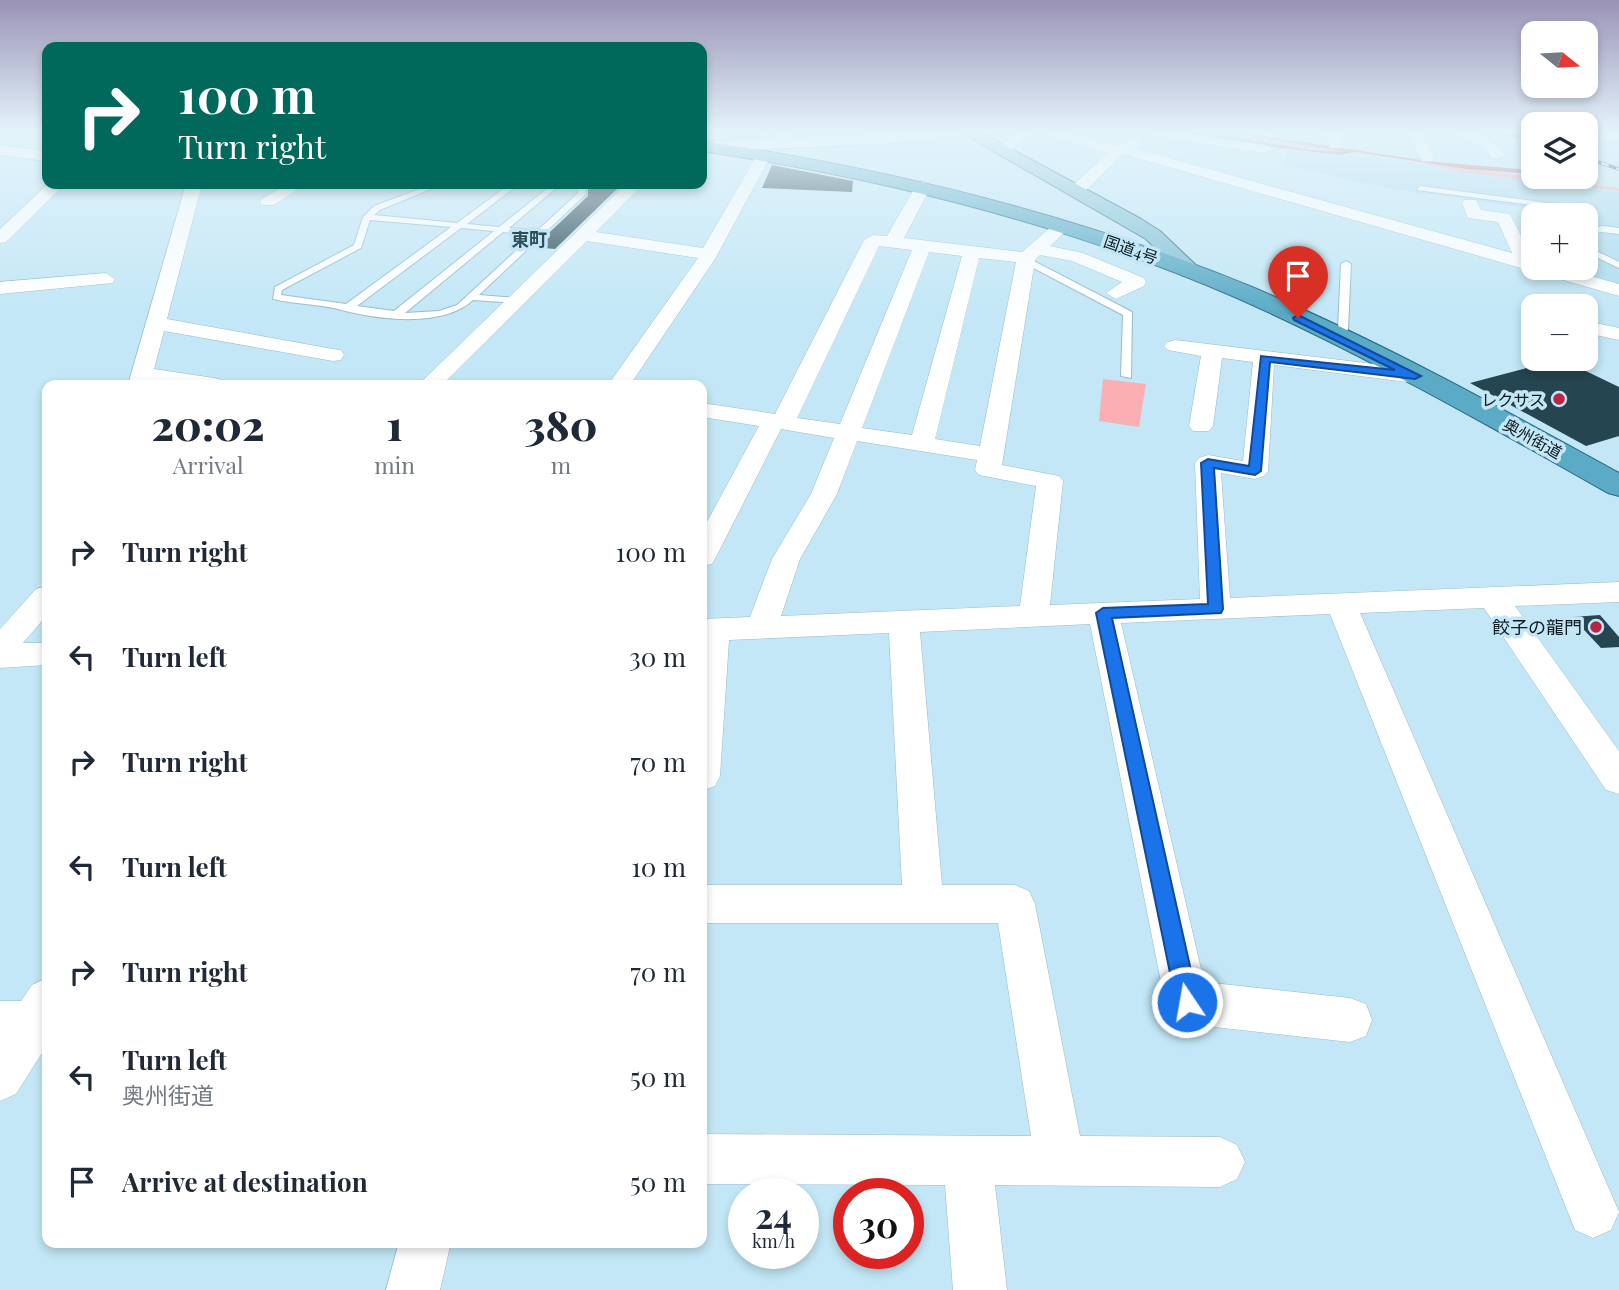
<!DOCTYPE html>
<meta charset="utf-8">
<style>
:root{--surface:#fff;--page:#f2f2f3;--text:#1f2937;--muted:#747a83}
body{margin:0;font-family:"Playfair Display","Noto Sans JP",serif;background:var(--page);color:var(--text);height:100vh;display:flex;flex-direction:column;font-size:26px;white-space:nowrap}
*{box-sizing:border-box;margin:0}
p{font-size:23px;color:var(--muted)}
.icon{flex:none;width:38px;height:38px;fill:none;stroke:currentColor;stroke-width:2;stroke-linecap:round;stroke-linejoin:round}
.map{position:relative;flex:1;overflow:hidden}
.sheet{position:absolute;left:42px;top:380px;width:665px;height:868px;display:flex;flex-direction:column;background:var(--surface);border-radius:14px;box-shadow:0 4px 10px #0003}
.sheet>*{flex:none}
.top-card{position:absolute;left:42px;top:42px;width:665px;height:147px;border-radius:14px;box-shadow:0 4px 10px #0003;background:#00695c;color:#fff;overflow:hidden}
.needle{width:46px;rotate:108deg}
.controls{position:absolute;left:1521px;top:21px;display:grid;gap:14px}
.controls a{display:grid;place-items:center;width:77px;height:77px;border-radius:14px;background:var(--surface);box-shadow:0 4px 10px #0003;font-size:35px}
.speed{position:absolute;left:728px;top:1178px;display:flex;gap:14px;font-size:35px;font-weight:700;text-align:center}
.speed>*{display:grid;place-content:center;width:91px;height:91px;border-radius:50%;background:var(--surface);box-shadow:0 4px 10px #0003;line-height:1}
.speed small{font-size:18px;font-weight:400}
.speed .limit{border:10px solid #d22;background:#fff;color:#111}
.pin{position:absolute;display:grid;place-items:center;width:60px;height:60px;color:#fff;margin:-72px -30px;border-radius:50% 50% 50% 0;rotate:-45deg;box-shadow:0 0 7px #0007}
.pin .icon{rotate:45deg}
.me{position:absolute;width:77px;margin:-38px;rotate:348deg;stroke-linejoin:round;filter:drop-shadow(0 0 5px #0008)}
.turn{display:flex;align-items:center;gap:24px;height:147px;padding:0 21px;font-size:32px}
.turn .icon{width:91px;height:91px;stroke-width:2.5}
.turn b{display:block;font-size:49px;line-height:60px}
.eta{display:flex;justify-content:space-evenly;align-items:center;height:119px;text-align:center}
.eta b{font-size:42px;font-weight:800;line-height:49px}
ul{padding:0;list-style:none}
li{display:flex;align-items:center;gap:21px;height:105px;padding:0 21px}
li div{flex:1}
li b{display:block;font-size:26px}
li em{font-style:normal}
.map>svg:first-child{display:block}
.built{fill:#afdcef}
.green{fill:#faafb3}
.water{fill:#c3626b}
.building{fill:#254551}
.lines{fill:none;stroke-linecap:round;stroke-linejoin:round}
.service-casing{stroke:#98bbca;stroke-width:2}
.minor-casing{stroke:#98bbca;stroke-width:1}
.tertiary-casing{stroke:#98bbca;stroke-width:2}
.primary-casing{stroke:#256b82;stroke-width:2}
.trunk-casing{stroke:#256b82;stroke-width:2}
.service{fill:#fff;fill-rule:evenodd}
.minor{fill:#fff;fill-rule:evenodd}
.tertiary{fill:#fff;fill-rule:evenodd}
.primary{fill:#84c0d4;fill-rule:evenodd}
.trunk{fill:#5babc6;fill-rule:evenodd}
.rail-casing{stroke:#27393f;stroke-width:3.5}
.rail{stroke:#c3e7f6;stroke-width:2.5;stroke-dasharray:8;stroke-linecap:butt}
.route{fill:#1a73e8;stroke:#114b97;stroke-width:2}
.poi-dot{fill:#b82644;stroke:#c3e7f6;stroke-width:2.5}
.labels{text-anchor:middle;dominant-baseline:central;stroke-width:7;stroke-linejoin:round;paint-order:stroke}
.far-street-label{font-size:16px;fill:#0c1a1f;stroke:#c3e7f6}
.far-poi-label{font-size:16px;fill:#0c1a1f;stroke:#c3e7f6;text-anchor:end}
.far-quarter-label{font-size:18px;font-weight:bold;fill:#2d4d59;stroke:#c3e7f6}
.poi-label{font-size:18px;fill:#0c1a1f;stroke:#c3e7f6;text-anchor:end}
</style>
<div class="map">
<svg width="1619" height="1290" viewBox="0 0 1619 1290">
<rect width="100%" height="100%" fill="#c3e7f6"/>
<path class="built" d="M 1287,150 L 1411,162 L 1453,172 L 1619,192 L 1619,287 L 1576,275 L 1573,268 L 1586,268 L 1586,215 L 1551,215 L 1549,211 L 1392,189 L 1285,166 Z"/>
<path class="green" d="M 1201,132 L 1225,132 L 1346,151 L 1333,153 L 1233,136 L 1198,135 Z
M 1417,162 L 1619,188 L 1619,191 L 1456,172 Z
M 1103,379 L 1146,384 L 1139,427 L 1099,421 Z"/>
<path class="water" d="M 1190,132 L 1200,132 L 1198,137 L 1228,136 L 1311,150 L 1346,152 L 1226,132 L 1236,132 L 1435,162 L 1519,169 L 1533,171 L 1533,174 L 1467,169 L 1354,152 L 1340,155 L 1186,137 Z"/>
<path class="building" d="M 772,165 L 853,181 L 852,192 L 762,188 Z
M 595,184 L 622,184 L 555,249 L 534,247 L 588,196 L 588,189 Z
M 1561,359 L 1619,387 L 1619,436 L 1586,446 L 1470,383 Z
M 1600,615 L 1619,637 L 1619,647 L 1601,648 L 1572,617 Z"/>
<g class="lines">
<defs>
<path id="service" d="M 433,184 L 443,184 L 380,210 L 374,215 L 457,223 L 510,184 L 519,184 L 467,224 L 499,227 L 553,184 L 561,184 L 509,228 L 538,230 L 578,193 L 578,187 L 573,184 L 585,184 L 586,194 L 479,295 L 515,298 L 520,301 L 518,303 L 473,300 C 442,329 374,319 338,309 C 317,304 294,304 273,299 L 275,287 L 354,245 L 363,217 L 374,206 ZM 370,220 L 451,227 L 346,304 L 281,295 L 282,290 L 361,248 ZM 461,228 L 494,231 L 394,311 L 357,306 ZM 503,232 L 533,235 L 457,305 L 439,311 L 405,313 Z
M 1420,186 L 1571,206 L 1586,215 L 1577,215 L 1569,210 L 1417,190 Z
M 1602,226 L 1619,228 L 1619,234 L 1602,232 L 1586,234 L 1586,230 Z
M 1586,246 L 1619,262 L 1619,268 L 1586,252 Z
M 1022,258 L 1028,258 L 1132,312 L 1131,378 L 1121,376 L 1123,315 L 1022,262 Z
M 1346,261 L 1351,264 L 1348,329 L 1343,339 L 1339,340 L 1334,337 L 1338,329 L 1341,264 Z"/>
<path id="minor" d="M 779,132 L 793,132 L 779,147 L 769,147 L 767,144 Z
M 1016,132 L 1031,132 L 1008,153 L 998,153 L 998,147 Z
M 1046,132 L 1066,132 L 1115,146 L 1132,138 L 1142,138 L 1142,144 L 1133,148 L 1512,253 L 1498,222 L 1468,218 L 1462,203 L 1464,200 L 1476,200 L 1481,210 L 1510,214 L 1533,259 L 1533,268 L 1562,268 L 1619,284 L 1619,296 L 1123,154 L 1082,194 L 1070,194 L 1068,191 L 1070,188 L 1108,153 L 1048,135 Z
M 1152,132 L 1176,132 L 1265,145 L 1272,149 L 1265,153 L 1158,137 L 1153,136 Z
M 1325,132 L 1339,132 L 1342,145 L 1340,148 L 1330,148 Z
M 1407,132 L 1421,132 L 1434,158 L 1432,161 L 1422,161 Z
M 1455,132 C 1476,130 1493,137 1504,155 L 1497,159 L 1492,158 L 1486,148 Z
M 1586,132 L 1619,133 L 1619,141 L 1586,138 Z
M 764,151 L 771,155 L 715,259 L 630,385 L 608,385 L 698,258 L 587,241 L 442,385 L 418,385 L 626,184 L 643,184 L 596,232 L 703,248 L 757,155 Z
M 923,182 L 931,187 L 904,238 L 1022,252 L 1057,222 L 1063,221 L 1071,226 L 1050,246 L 1083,253 L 1144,278 L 1146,282 L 1144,286 L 1116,299 L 1106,293 L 1122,282 L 1072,261 L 1040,255 L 1035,260 L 1002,465 L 1059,476 L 1063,481 L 1050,605 L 1200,599 L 1195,463 L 1199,458 L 1208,455 L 1243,461 L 1253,362 L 1222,358 L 1213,426 L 1209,431 L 1193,431 L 1189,426 L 1201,356 L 1168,350 L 1164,346 L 1168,342 L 1175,340 L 1415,369 L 1423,371 L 1426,376 L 1423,381 L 1415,383 L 1274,365 L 1268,471 L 1264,476 L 1255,479 L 1221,473 L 1230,598 L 1619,582 L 1619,602 L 1515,606 L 1619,751 L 1619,794 L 1606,790 L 1484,608 L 1360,613 L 1619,1212 L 1611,1230 L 1593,1238 L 1575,1230 L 1330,614 L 1121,623 L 1204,982 L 1350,998 L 1366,1004 L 1372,1020 L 1366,1036 L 1350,1042 L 1187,1024 L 1171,1018 L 1165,1002 L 1090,624 L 920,632 L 942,885 L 1015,885 L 1029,891 L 1035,904 L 1080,1136 L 1220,1137 L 1237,1145 L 1245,1162 L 1237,1179 L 1220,1187 L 995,1185 L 1007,1290 L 953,1290 L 945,1185 L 702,1184 L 702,1134 L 1031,1136 L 998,923 L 702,923 L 702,885 L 902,885 L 889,633 L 729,640 L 720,776 L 715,786 L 702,791 L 702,619 L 750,617 L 772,559 L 811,494 L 834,438 L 781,429 L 716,557 L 712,564 L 702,566 L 702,531 L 759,426 L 702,417 L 702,403 L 775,414 L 864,240 L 873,235 L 887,236 L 915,187 ZM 879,246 L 912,250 L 840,424 L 797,418 ZM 929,252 L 962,256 L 912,435 L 862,428 ZM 979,258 L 1016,262 L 980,446 L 935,439 ZM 857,441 L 977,460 L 975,470 L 979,475 L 1036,486 L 1020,606 L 781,616 L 800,559 L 837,494 Z
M 48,184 L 65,184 L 6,242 L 0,243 L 0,229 Z
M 186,184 L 202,184 L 167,319 L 333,349 L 341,350 L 344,355 L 341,360 L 333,361 L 164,331 L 154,369 L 214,378 L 222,380 L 225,385 L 170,385 L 151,382 L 150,385 L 128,385 Z
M 287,184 L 306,184 L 274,205 L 262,205 L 260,202 L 262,199 Z
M 106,273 L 115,279 L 113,283 L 0,294 L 0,282 Z
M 1586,321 L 1619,328 L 1619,340 L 1586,333 Z
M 47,586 L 47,615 L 23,643 L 47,643 L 47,665 L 0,668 L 0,629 L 36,589 Z
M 47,978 L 47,1045 L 16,1094 L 0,1101 L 0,1001 L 21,1001 L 32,985 Z
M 399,1242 L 451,1242 L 440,1290 L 386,1290 Z"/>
<path id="tertiary" d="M 907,132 L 962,132 L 954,137 L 893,143 L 702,152 L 702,142 Z
M 0,145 L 47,151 L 47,161 L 0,155 Z"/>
<path id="primary" d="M 960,132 L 980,132 L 1141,219 L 1160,231 L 1202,271 L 1199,276 L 1183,276 L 1146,239 Z"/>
<path id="trunk" d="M 702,141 C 890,169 1075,214 1252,287 C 1378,340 1499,407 1619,473 L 1619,496 L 1608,493 C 1486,424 1365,355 1237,298 C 1066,224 886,179 702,151 Z"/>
</defs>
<use href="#service" class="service-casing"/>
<use href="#minor" class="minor-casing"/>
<use href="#tertiary" class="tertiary-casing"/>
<use href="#primary" class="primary-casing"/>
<use href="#trunk" class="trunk-casing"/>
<use href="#service" class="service"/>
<use href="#minor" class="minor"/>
<use href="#tertiary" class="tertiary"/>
<use href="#primary" class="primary"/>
<use href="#trunk" class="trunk"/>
<defs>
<path id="rail" d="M 1504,132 L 1533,141
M 1586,158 L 1619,169"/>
</defs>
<use href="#rail" class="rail-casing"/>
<use href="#rail" class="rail"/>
</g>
<linearGradient id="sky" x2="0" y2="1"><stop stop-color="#9993b6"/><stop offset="0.42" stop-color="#e4f4fb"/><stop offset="1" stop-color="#e4f4fb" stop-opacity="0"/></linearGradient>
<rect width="1619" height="312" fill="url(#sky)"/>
<path class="route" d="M 1298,315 L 1421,376 L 1415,379 L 1270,362 L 1261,471 L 1255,475 L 1214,468 L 1223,609 L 1221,613 L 1112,618 L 1198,1002 L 1195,1010 L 1187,1013 L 1179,1010 L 1176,1002 L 1096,613 L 1103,608 L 1208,604 L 1201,463 L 1208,459 L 1249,466 L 1261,356 L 1395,370 L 1294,320 L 1293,318 Z"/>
<g class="poi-dot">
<circle cx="1559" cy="399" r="7"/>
<circle cx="1596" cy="627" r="7"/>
</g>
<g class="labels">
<g class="far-street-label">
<text transform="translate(1131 249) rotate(19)">国道4号</text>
<text transform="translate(1533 438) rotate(29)">奥州街道</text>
</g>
<g class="far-poi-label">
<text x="1545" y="399">レクサス</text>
</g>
<g class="far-quarter-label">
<text x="529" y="239">東町</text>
</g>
<g class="poi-label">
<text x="1582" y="627">餃子の龍門</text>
</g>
</g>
</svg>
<div class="controls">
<a><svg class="needle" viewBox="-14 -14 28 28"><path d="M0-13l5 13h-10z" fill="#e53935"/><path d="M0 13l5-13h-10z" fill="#747a83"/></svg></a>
<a><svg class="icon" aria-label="layers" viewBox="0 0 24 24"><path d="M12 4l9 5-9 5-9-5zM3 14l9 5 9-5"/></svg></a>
<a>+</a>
<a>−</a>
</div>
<div class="speed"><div>24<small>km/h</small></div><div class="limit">30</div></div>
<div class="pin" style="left:1298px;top:318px;background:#d93025"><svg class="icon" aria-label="arrive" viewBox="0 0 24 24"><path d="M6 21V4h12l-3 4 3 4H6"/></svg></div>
<svg class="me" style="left:1187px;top:1002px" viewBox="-20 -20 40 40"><circle r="17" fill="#1a73e8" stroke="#fff" stroke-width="3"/><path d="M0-11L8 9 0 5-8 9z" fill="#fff"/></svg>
<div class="top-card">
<div class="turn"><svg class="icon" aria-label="right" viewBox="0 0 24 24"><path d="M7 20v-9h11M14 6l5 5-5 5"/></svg><div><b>100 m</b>Turn right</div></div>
</div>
<section class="sheet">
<div class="eta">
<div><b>20:02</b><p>Arrival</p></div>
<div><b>1</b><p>min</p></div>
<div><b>380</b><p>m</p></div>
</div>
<ul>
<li><svg class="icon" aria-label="right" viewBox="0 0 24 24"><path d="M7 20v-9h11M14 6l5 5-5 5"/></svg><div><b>Turn right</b></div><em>100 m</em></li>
<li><svg class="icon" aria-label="left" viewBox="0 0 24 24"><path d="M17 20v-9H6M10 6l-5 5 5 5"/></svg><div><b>Turn left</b></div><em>30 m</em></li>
<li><svg class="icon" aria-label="right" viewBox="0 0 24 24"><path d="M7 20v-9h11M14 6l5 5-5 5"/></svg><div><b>Turn right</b></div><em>70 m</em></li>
<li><svg class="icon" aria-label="left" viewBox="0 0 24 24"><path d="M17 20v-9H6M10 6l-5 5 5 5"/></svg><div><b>Turn left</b></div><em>10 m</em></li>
<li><svg class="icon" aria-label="right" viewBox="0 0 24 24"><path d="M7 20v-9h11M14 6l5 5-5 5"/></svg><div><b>Turn right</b></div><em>70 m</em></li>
<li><svg class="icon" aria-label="left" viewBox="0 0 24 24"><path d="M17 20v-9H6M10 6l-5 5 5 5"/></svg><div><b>Turn left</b><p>奥州街道</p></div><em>50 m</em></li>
<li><svg class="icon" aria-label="arrive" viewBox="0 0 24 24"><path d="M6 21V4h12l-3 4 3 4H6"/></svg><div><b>Arrive at destination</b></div><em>50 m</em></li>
</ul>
</section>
</div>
